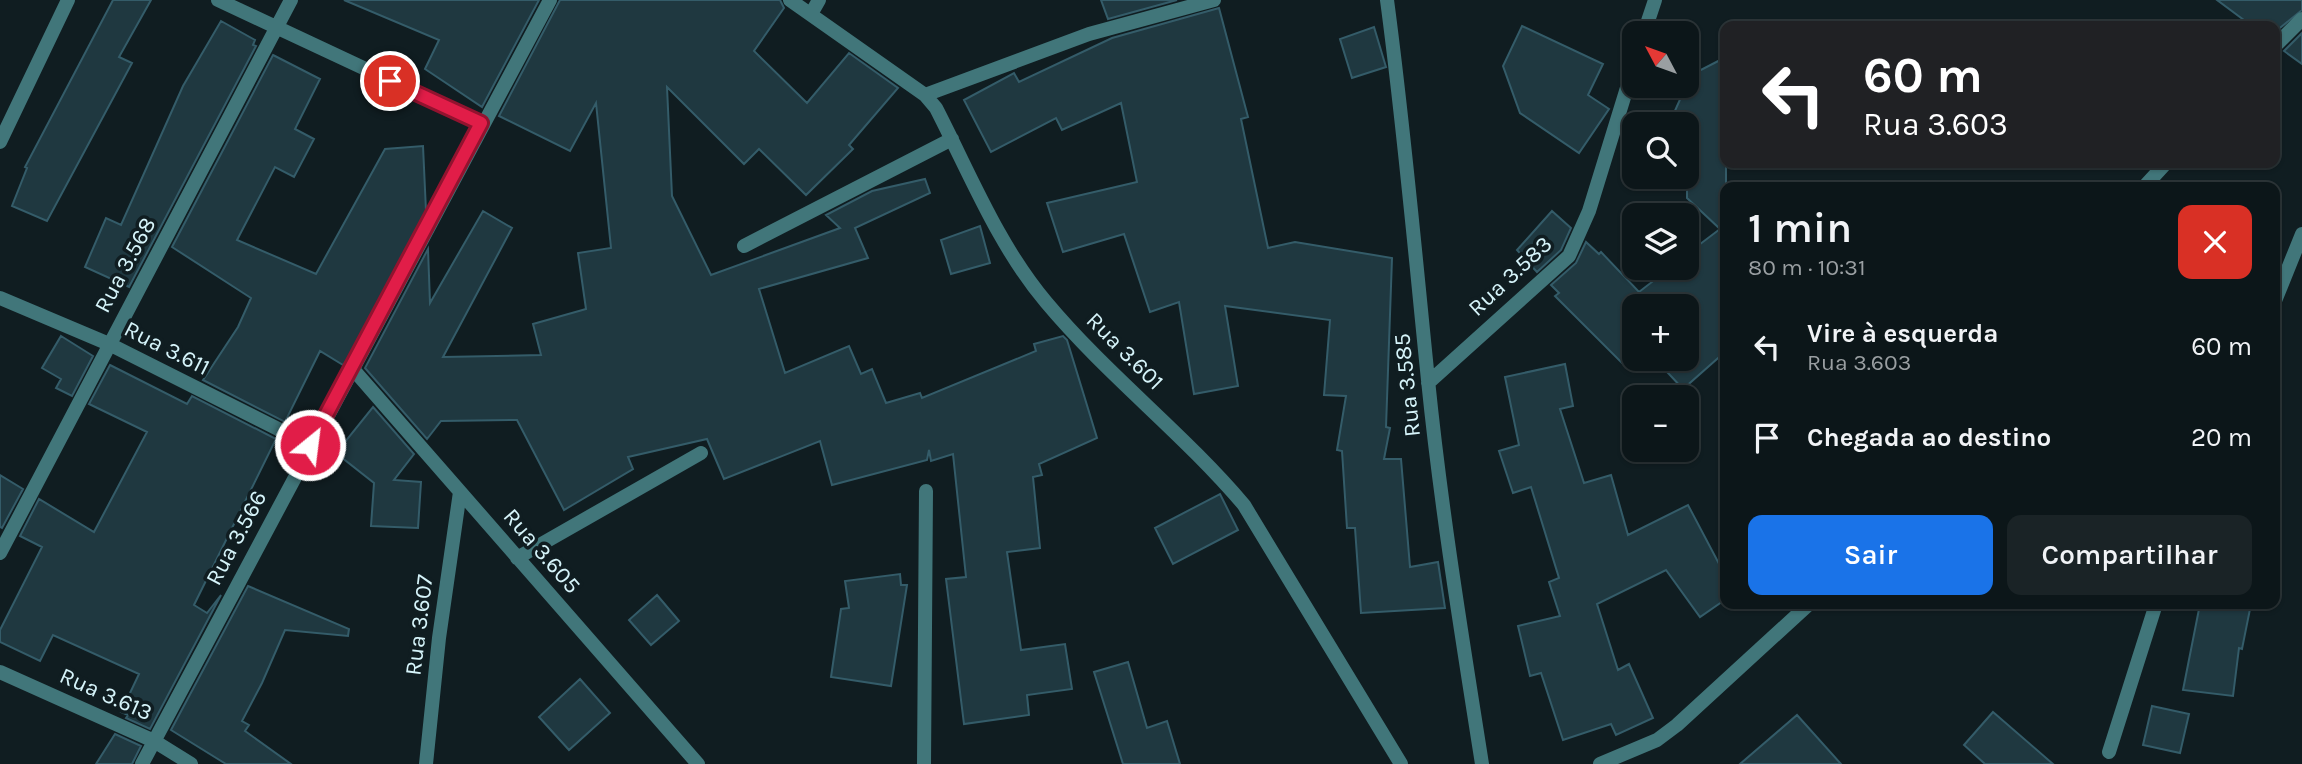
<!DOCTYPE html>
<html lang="pt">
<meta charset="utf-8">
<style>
:root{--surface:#0c1619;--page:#1a2326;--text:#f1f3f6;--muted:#9a9fa2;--line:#2c3538;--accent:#1a73e8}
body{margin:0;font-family:Karla,sans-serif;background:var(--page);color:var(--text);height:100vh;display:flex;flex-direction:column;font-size:26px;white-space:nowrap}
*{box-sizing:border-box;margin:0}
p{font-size:23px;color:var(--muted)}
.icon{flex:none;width:38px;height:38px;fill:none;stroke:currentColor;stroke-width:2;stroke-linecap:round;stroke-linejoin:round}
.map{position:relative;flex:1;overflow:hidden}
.side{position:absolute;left:1720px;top:182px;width:560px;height:427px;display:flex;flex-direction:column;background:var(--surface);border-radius:14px;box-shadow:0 2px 5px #0004,0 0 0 2px var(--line)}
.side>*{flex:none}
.top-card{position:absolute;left:1720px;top:21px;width:560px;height:147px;border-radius:14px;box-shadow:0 2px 5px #0004,0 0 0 2px var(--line);background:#202124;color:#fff;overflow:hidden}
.needle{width:46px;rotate:311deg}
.controls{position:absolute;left:1622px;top:21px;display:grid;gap:14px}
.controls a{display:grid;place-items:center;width:77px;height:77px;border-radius:14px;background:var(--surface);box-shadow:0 2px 5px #0004,0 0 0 2px var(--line);font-size:35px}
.pin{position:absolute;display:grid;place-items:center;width:60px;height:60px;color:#fff;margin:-30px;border:4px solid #fff;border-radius:50%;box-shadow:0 2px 7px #0007}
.me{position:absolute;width:77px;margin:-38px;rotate:29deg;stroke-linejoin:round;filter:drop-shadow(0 0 5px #0008)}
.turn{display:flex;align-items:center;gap:24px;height:147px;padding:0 28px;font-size:32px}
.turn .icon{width:91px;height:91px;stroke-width:2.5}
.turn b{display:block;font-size:49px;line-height:60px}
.round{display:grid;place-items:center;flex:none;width:74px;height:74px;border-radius:14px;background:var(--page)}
.overview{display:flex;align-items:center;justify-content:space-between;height:119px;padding:0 28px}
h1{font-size:42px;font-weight:600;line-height:52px}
.button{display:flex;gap:14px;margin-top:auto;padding:14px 28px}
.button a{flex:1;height:80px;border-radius:14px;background:var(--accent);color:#fff;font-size:28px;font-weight:600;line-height:80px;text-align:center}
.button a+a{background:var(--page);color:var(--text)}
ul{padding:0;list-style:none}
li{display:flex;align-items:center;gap:21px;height:91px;padding:0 28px}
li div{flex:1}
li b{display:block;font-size:26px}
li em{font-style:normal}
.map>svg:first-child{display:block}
.building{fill:#1f3840;stroke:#345c69;stroke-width:2}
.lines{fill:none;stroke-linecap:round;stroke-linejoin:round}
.street{stroke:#41767a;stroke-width:14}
.route-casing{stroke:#92132f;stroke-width:18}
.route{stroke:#e11d48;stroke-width:12}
.labels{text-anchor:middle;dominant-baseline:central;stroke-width:7;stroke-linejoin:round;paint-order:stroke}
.street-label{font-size:23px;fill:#d6f4fa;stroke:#101d21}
</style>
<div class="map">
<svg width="2302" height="764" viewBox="0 0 2302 764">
<rect width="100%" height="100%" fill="#101d21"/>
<path class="building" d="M 113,0 L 151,0 L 119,57 L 132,63 L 47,221 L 12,206 L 27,168 L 25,167 Z
M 344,0 L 539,0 L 482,107 L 425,69 L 439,40 Z
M 560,0 L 780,0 L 784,8 L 754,51 L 807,103 L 849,53 L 898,88 L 849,145 L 853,149 L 806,195 L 759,149 L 744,164 L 667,87 L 672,196 L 711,275 L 840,228 L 826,215 L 872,191 L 925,179 L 930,193 L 855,228 L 868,258 L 759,289 L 785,373 L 849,346 L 861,374 L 872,369 L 886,403 L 920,393 L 922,398 L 1036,351 L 1034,344 L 1063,336 L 1067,340 L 1097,438 L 1039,464 L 1042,475 L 1033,477 L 1040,548 L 1007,552 L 1021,650 L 1065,644 L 1072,689 L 1027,695 L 1029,715 L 964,724 L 946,579 L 966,577 L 953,454 L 931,461 L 929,450 L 927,460 L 832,485 L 820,441 L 724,479 L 707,439 L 628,457 L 633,469 L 564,510 L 517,420 L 441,421 L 427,439 L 365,368 L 428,249 L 430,303 L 483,211 L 512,228 L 443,357 L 541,355 L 533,324 L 586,309 L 578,253 L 611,248 L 596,103 L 570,151 L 499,116 Z
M 1101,0 L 1177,0 L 1108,19 Z
M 2217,0 L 2302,0 L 2302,10 L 2275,32 L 2275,26 L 2252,26 Z
M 1219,8 L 1248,117 L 1241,119 L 1268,248 L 1295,242 L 1392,258 L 1386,427 L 1390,428 L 1384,459 L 1401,459 L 1410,567 L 1438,562 L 1445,608 L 1361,613 L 1355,528 L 1347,528 L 1342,451 L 1337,450 L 1346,396 L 1324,395 L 1330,320 L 1225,306 L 1238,386 L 1194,394 L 1179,302 L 1150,312 L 1124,234 L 1063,252 L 1047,203 L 1137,182 L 1121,103 L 1062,130 L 1056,118 L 991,152 L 964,100 L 1014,73 L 1019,82 L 1112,38 Z
M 221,21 L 255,40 L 253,45 L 256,46 L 129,287 L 85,267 L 106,218 L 121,225 L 183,86 Z
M 1522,26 L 1603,64 L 1588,95 L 1609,109 L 1579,153 L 1520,113 L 1503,66 Z
M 1374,27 L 1386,67 L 1352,78 L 1340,39 Z
M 2302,33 L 2302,64 L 2284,51 Z
M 273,55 L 320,79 L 295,129 L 314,139 L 294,177 L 275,167 L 237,240 L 316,274 L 385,149 L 423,146 L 426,211 L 347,360 L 343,365 L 320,351 L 285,422 L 203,380 L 238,327 L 251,298 L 172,247 Z
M 1726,57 L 1726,351 L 1683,389 L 1655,359 L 1687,359 L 1687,306 L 1634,306 L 1634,359 L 1638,359 L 1627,368 L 1555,296 L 1559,293 L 1551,285 L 1576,263 L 1586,242 L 1599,254 L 1601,252 L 1639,292 L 1670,268 L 1687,268 L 1687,254 L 1720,229 L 1687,198 L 1687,124 L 1669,124 L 1691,75 Z
M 1552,211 L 1571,228 L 1561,250 L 1537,272 L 1517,250 Z
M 980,226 L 990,263 L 951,274 L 941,240 Z
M 61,336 L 93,356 L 72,396 L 56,388 L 61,379 L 42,368 Z
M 1565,364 L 1573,406 L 1560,409 L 1584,483 L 1611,475 L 1628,535 L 1688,505 L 1726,577 L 1726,599 L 1700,617 L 1666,570 L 1597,604 L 1618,670 L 1629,664 L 1653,718 L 1616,735 L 1611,724 L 1563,740 L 1541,673 L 1530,676 L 1518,626 L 1560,616 L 1549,582 L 1559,578 L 1531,487 L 1513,493 L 1499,451 L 1519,445 L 1505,377 Z
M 110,365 L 187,404 L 192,396 L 276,439 L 194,605 L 207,613 L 221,595 L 150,729 L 126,718 L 128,715 L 121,712 L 139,674 L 53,635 L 40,661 L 0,642 L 0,630 L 42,547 L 20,536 L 39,499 L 94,532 L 147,432 L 89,404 Z
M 373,407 L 414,454 L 394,480 L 421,482 L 418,528 L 371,526 L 374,483 L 336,453 Z
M 0,475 L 23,489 L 2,528 L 0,527 Z
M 1220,494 L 1238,530 L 1173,564 L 1155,528 Z
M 900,574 L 901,585 L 907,585 L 891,686 L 831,677 L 841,609 L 849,608 L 845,581 Z
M 248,586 L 349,629 L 348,636 L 285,630 L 262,683 L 242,721 L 249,725 L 245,731 L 291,764 L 226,764 L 171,730 Z
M 657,595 L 679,621 L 651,645 L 629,620 Z
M 2200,604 L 2251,604 L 2242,649 L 2239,648 L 2233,696 L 2183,690 Z
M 1128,662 L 1147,728 L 1167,721 L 1180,764 L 1123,764 L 1094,672 Z
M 580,679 L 610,713 L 569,750 L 539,717 Z
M 2152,706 L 2189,714 L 2180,753 L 2143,745 Z
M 1993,712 L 2053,764 L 1985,764 L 1964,745 Z
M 1797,715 L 1841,764 L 1740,764 Z
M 115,734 L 141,746 L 132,764 L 96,764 Z"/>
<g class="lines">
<path class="street" d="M 218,0 L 481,123
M 790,0 L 925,95 L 936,108 C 970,174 998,245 1046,302 C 1107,375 1183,433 1244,505 L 1401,764
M 1387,0 C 1404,127 1415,253 1428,380 C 1441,509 1462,637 1482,764
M 811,14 L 819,0
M 1644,33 L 1655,0
M 2275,46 L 2302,19
M 925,95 L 1089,34 L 1214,0
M 0,142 L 68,0
M 2144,187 L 2166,163
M 744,246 L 952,139
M 0,298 L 109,344 L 310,445
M 2275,301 L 2302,234
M 352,368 L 698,764
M 1428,383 L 1569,256 L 1589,211 L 1634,65
M 0,553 L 291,0
M 517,558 L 701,453
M 0,672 L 154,741 L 191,764
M 2109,752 L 2156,604
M 142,764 L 550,0
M 426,764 L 439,638 L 460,492
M 924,764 L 926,491
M 1600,764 L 1657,740 L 1677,725 L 1809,604"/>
</g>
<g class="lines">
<defs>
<path id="route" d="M 310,445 L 481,123 L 390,81"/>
</defs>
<use href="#route" class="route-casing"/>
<use href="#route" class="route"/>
</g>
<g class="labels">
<g class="street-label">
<text transform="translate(125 265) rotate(-62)">Rua 3.568</text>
<text transform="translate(1510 276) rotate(-43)">Rua 3.583</text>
<text transform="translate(167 348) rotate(27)">Rua 3.611</text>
<text transform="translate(1125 351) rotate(45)">Rua 3.601</text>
<text transform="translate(1407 385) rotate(-96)">Rua 3.585</text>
<text transform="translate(236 538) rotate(-62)">Rua 3.566</text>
<text transform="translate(542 551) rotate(49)">Rua 3.605</text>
<text transform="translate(419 625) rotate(-83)">Rua 3.607</text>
<text transform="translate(106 694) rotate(24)">Rua 3.613</text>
</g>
</g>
</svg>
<div class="controls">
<a><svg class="needle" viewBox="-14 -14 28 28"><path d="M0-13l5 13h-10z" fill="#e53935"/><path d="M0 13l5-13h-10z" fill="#9a9fa2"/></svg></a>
<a><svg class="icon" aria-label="search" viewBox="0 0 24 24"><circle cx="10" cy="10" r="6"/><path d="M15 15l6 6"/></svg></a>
<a><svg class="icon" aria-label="layers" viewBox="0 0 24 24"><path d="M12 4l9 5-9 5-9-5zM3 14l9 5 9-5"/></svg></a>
<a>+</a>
<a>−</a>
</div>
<div class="pin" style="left:390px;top:81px;background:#d93025"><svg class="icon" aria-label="arrive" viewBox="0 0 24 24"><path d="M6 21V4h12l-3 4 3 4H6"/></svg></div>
<svg class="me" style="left:310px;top:445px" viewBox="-20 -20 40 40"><circle r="17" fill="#e11d48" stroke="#fff" stroke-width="3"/><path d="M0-11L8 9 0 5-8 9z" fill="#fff"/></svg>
<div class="top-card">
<div class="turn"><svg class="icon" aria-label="left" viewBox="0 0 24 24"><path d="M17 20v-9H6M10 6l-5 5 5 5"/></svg><div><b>60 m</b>Rua 3.603</div></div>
</div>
<section class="side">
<div class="overview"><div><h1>1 min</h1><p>80 m · 10:31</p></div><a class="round" style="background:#d93025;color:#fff"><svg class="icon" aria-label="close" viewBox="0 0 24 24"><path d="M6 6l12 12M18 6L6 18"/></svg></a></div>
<ul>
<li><svg class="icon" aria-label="left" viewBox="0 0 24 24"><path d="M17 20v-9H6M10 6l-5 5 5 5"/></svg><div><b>Vire à esquerda</b><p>Rua 3.603</p></div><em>60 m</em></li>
<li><svg class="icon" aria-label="arrive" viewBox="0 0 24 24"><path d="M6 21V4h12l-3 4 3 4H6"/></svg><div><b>Chegada ao destino</b></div><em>20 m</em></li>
</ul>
<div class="button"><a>Sair</a><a>Compartilhar</a></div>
</section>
</div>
